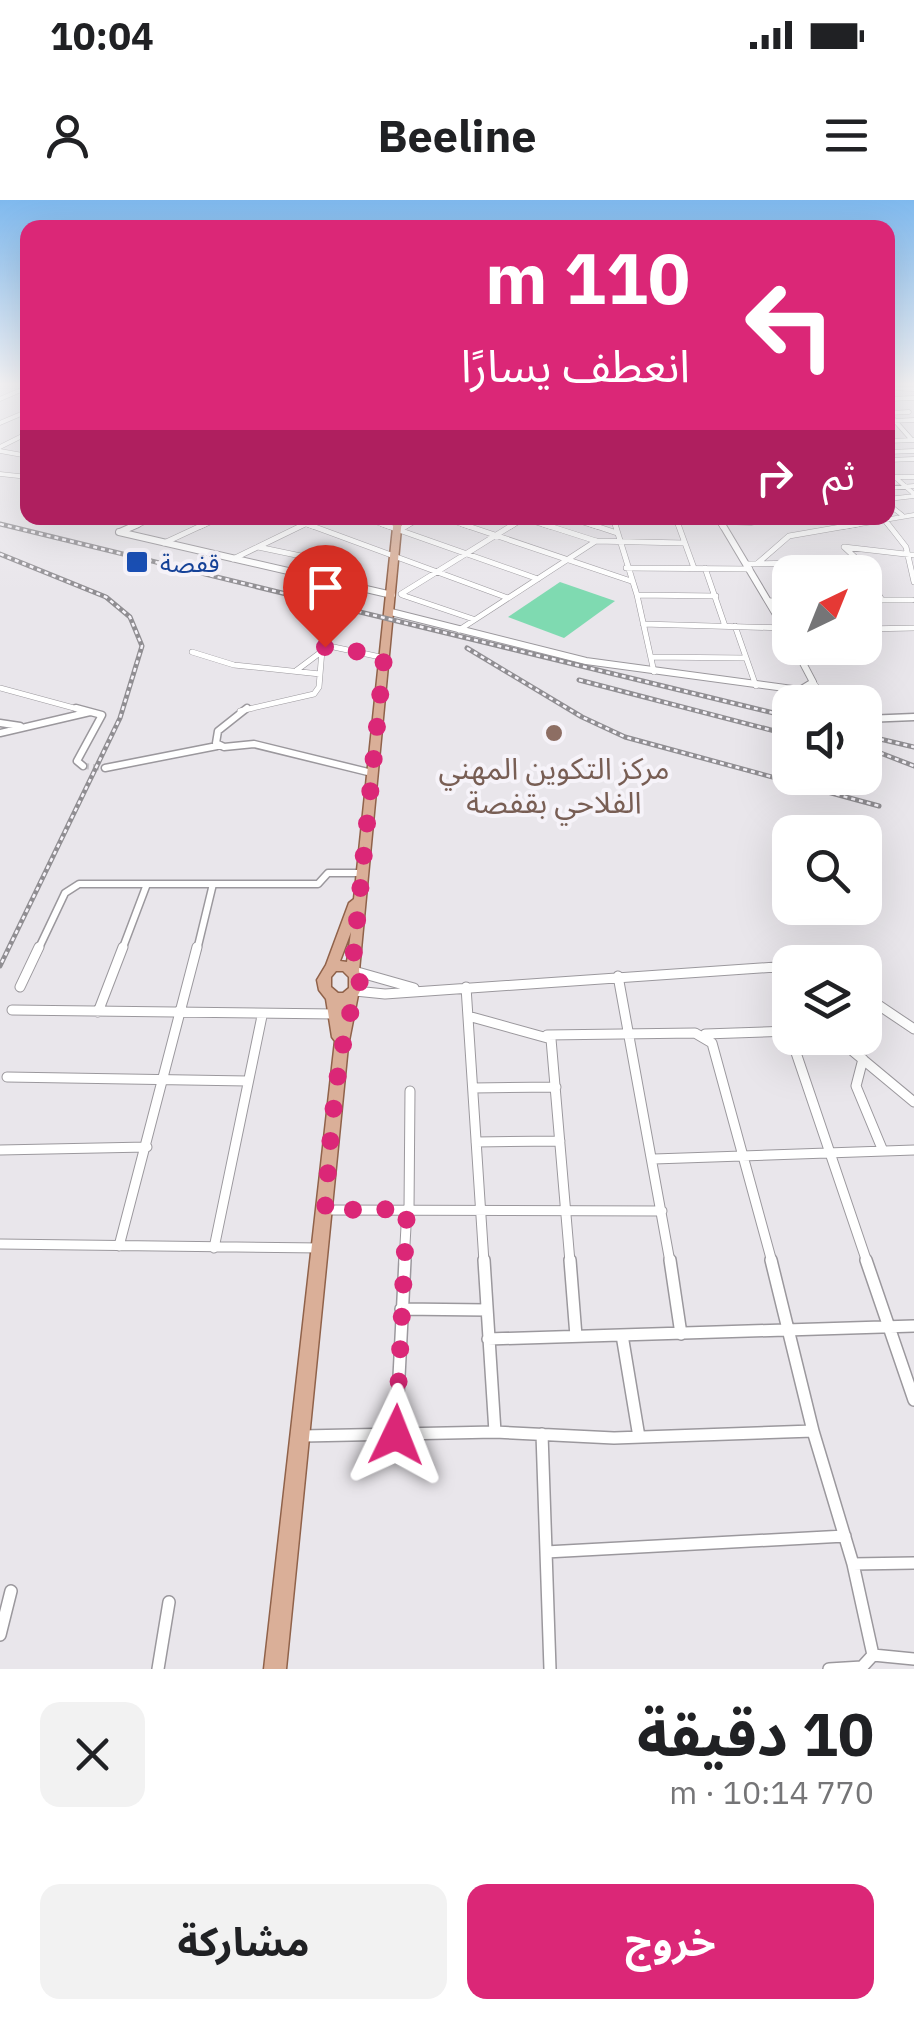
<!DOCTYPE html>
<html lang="ar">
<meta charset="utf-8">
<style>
:root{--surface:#fff;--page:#f2f2f2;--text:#202124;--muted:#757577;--accent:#db2777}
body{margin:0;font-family:"IBM Plex Sans","Noto Sans Arabic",sans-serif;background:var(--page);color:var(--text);direction:rtl;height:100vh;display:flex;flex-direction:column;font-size:38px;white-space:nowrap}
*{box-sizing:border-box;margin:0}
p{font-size:32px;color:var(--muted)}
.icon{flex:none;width:55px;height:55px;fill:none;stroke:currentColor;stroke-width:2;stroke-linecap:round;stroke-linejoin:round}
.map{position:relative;height:1469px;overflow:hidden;direction:ltr}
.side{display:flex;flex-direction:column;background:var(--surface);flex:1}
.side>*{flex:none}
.hud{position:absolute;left:20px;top:20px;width:875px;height:305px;border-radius:20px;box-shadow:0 10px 40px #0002;direction:rtl;background:#db2777;color:#fff;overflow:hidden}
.needle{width:65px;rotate:43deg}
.tools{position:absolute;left:772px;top:355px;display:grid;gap:20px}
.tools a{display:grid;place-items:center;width:110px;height:110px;border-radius:20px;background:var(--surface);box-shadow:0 10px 40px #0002;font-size:50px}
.pin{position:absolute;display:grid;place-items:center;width:85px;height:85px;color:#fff;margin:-102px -42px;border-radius:50% 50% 50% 0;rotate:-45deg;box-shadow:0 0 10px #0007}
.pin .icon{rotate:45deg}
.me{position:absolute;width:110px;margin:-55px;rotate:2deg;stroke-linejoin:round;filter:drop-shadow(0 0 8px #0008)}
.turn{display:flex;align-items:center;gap:35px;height:210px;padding:0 40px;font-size:45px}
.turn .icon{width:130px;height:130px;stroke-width:2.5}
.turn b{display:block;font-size:70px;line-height:85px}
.then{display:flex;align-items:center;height:95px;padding:0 40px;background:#0003;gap:20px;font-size:38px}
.round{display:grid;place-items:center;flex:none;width:105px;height:105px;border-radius:20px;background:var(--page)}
.summary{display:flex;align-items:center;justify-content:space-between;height:170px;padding:0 40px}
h1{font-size:60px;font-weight:700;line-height:75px}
.button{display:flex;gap:20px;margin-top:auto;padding:20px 40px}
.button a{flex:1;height:115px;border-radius:20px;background:var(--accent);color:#fff;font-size:40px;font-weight:700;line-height:115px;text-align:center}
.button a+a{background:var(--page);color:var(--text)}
.status{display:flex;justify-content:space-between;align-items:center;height:70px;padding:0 50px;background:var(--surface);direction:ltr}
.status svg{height:28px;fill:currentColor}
header{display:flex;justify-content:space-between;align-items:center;height:130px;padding:0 40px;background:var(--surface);font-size:45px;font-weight:700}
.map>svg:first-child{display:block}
.green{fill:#7fdab1}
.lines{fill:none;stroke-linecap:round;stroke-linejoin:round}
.minor-tunnel{stroke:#c5c3c7;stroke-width:6;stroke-dasharray:6 4;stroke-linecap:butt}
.minor-far4-casing{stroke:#9b989d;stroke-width:5}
.minor-far3-casing{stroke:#9b989d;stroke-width:6}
.minor-far2-casing{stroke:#9b989d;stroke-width:9}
.minor-far1-casing{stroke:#9b989d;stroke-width:11}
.minor-casing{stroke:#9b989d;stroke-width:14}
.tertiary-far1-casing{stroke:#9b989d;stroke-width:6}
.tertiary-casing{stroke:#9b989d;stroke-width:8}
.primary-casing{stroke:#90624a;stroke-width:3}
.minor-far4{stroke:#fff;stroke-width:4}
.minor-far3{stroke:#fff;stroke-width:5}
.minor-far2{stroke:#fff;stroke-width:6}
.minor-far1{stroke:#fff;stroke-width:9}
.minor{stroke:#fff;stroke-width:11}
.tertiary-far1{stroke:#fff;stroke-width:5}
.tertiary{stroke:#fff;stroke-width:6}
.primary{fill:#daaf98;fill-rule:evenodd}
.rail-casing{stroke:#908e92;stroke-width:5}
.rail{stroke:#f6f3f9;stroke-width:2.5;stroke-dasharray:4;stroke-linecap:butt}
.route{stroke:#db2777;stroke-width:18;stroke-dasharray:0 32.4}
.transit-dot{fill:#1a4fb4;stroke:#f6f3f9;stroke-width:4}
.education-dot{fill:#8d6e63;stroke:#f6f3f9;stroke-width:4}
.labels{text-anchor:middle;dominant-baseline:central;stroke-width:8;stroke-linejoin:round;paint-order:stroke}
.far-transit-label{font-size:25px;fill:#164399;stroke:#f6f3f9;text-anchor:start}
.education-label{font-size:30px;fill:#785e54;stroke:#f6f3f9}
</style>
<div class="status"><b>10:04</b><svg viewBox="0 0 49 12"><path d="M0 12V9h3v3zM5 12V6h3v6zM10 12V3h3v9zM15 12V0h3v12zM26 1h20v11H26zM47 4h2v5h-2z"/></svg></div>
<header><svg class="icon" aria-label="menu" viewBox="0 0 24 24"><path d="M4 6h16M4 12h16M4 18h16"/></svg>Beeline<svg class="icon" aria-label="person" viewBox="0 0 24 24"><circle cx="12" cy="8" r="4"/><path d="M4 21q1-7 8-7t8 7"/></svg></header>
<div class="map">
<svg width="914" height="1469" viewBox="0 0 914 1469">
<rect width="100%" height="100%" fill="#e9e6eb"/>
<path class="green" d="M 560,382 L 615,401 L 564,438 L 508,417 Z"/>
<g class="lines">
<path class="minor-tunnel" d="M 83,566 L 105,568"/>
<defs>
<path id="minor-far4" d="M 888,188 L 914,189
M 0,199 L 28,187
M 888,199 L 914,198
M 888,213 L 912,240
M 888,213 L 909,212
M 892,221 L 914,220
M 0,223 L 28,211
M 888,241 L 914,240
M 0,247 L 28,233
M 0,251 L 28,256
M 888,252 L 914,251
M 888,260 L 914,259
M 888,271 L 914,294
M 0,274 L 28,277
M 894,277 L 914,277
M 888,288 L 914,286
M 888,299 L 914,296
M 888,304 L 902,315
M 289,318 L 314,327
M 364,318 L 390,327
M 443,318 L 470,327
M 522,318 L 551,327
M 569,318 L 598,327
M 613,318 L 616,327
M 614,319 L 719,320
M 676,319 L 679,327
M 883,319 L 890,327
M 721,322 L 751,323 L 777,318
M 200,327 L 220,318
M 299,327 L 318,318
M 405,327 L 421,318
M 510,327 L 525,318
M 843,327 L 914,315"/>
<path id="minor-far3" d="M 307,324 L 508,398
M 382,324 L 538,379
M 462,324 L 631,381
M 543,324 L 596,341 L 684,343
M 590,324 L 617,333
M 615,324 L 637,395 L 654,472
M 678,324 L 694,368
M 888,324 L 906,347 L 914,382
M 399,330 L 409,324
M 164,343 L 205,324
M 258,347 L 320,360
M 233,359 L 305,324
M 758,363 L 789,336 L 858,324
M 747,364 L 802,363 L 812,372
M 626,368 L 750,369
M 705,368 L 725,426
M 401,394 L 514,324
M 402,395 L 473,419
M 637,395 L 716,396
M 865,400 L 912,400
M 882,400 L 857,359 L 844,347 L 914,355
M 768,401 L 790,400
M 643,424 L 785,428
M 735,426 L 756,486
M 865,429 L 914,428
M 459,430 L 596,341
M 192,452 L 234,465 L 320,474
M 651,457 L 745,458
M 297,470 L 329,446 L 385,458
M 813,482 L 828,502
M 0,488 L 85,511
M 240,511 L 314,494 L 319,487 L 322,450"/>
<path id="minor-far2" d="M 76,508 L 102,515 L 77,561 L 83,566
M 247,508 L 218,531 L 216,543 L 224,547 L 254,544 L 372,573
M 865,519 L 914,517
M 0,523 L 20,526
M 0,533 L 90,512
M 105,568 L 217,546
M 38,750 L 65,693 L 79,684 L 318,684 L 328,673 L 361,673
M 122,750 L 147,684
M 197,750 L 213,684"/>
<path id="minor-far1" d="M 780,764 L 790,795
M 354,771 L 414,788
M 618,776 L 670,1062
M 20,787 L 39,747
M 466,787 L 484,1062
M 355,791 L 385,794 L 790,766
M 865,796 L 914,829
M 12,810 L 335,814
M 98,812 L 123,747
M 468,816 L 551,839 L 570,1062
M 705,834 L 790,831
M 547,835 L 695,833 L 712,843 L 772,1062
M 791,838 L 867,1062
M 837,838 L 914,902
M 863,859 L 856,886 L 883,951
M 7,877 L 247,881
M 473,888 L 556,887
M 476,942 L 560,941
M 0,950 L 147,947
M 654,959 L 914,950
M 409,1009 L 410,891
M 325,1010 L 662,1011
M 0,1044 L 321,1048
M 119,1046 L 197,747
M 214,1048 L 262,816
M 404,1062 L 407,1009"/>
<path id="minor" d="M 484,1060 L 495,1232
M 570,1060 L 576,1136
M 670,1060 L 681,1134
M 866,1060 L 914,1200
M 401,1109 L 487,1110
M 622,1135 L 639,1237
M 488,1139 L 914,1126
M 813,1231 L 853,1364 L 873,1455 L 862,1467 L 829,1469
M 542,1234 L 550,1469
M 396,1235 L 405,1060
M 303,1236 L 495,1232 L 614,1238 L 813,1231 L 771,1060
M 546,1352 L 845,1336
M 853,1364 L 914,1363
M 0,1435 L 11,1391
M 873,1455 L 914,1459
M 158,1469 L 169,1402"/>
<path id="tertiary-far1" d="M 718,318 L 723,327
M 132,327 L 153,318"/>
<path id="tertiary" d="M 722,324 L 790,438
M 119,332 L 392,395
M 120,332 L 138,324
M 391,412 L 586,461 L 800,490 L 813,482 L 795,448"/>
<path id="primary" d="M 394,318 L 402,318 L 359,771 L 363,785 L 358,795 L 348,846 L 286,1469 L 264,1469 L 335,841 L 332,837 L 326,799 L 319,790 L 317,780 L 326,765 L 349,703 L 354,699 ZM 351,732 L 347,762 L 340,761 ZM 336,771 L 343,771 L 349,777 L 349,788 L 343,793 L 338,793 L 331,787 L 331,777 Z"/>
</defs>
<use href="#minor-far4" class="minor-far4-casing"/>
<use href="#minor-far3" class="minor-far3-casing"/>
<use href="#minor-far2" class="minor-far2-casing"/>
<use href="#minor-far1" class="minor-far1-casing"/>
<use href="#minor" class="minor-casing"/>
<use href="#tertiary-far1" class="tertiary-far1-casing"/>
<use href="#tertiary" class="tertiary-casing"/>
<use href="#primary" class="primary-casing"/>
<use href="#minor-far4" class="minor-far4"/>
<use href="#minor-far3" class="minor-far3"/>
<use href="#minor-far2" class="minor-far2"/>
<use href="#minor-far1" class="minor-far1"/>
<use href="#minor" class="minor"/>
<use href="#tertiary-far1" class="tertiary-far1"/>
<use href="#tertiary" class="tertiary"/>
<use href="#primary" class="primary"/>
<defs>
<path id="rail" d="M 0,324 L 790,517
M 0,354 L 106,397 L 130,417 L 142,446 L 120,518 L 0,766
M 467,448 L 582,517 L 625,537 L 879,606
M 579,480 L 790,535
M 880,539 L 914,547
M 865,547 L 914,566"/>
</defs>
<use href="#rail" class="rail-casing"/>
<use href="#rail" class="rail"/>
</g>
<linearGradient id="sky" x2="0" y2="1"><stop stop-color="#7fb9ee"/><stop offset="0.47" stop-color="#f5f4f6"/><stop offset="1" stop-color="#f5f4f6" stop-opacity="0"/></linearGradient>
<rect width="914" height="391" fill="url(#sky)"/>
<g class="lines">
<path class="route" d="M 325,447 L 334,446 L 384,458 L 352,770 L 360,781 C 335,852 331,933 325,1010 L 407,1009 L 396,1235"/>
</g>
<rect class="transit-dot" x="125" y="350" width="24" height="24" rx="5"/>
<circle class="education-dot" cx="554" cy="533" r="10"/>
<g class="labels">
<g class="far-transit-label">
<text x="160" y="362">قفصة</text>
</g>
<g class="education-label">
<text x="554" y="567">مركز التكوين المهني<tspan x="554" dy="34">الفلاحي بقفصة</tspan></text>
</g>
</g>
</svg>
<div class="tools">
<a><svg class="needle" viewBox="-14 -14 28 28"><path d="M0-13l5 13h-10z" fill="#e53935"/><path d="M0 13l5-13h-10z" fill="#757577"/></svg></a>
<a><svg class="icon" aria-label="sound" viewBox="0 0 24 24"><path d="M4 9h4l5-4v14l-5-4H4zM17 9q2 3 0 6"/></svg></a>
<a><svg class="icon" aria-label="search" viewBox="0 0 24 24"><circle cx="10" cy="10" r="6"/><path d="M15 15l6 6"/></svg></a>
<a><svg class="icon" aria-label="layers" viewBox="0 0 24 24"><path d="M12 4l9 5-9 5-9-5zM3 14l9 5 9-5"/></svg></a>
</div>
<div class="pin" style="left:325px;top:447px;background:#d93025"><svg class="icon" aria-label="arrive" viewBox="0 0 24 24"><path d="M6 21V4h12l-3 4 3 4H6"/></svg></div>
<svg class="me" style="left:396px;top:1235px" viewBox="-20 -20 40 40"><path d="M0-17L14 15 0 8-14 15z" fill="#db2777" stroke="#fff" stroke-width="4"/></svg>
<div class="hud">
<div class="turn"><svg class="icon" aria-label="left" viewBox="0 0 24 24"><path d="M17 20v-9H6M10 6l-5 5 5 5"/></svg><div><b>110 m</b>انعطف يسارًا</div></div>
<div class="then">ثم<svg class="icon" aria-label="right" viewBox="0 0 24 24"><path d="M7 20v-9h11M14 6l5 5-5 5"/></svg></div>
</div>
</div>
<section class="side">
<div class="summary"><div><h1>10 دقيقة</h1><p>770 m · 10:14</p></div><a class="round"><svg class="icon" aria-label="close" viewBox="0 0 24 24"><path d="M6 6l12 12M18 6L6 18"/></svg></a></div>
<div class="button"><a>خروج</a><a>مشاركة</a></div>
</section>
